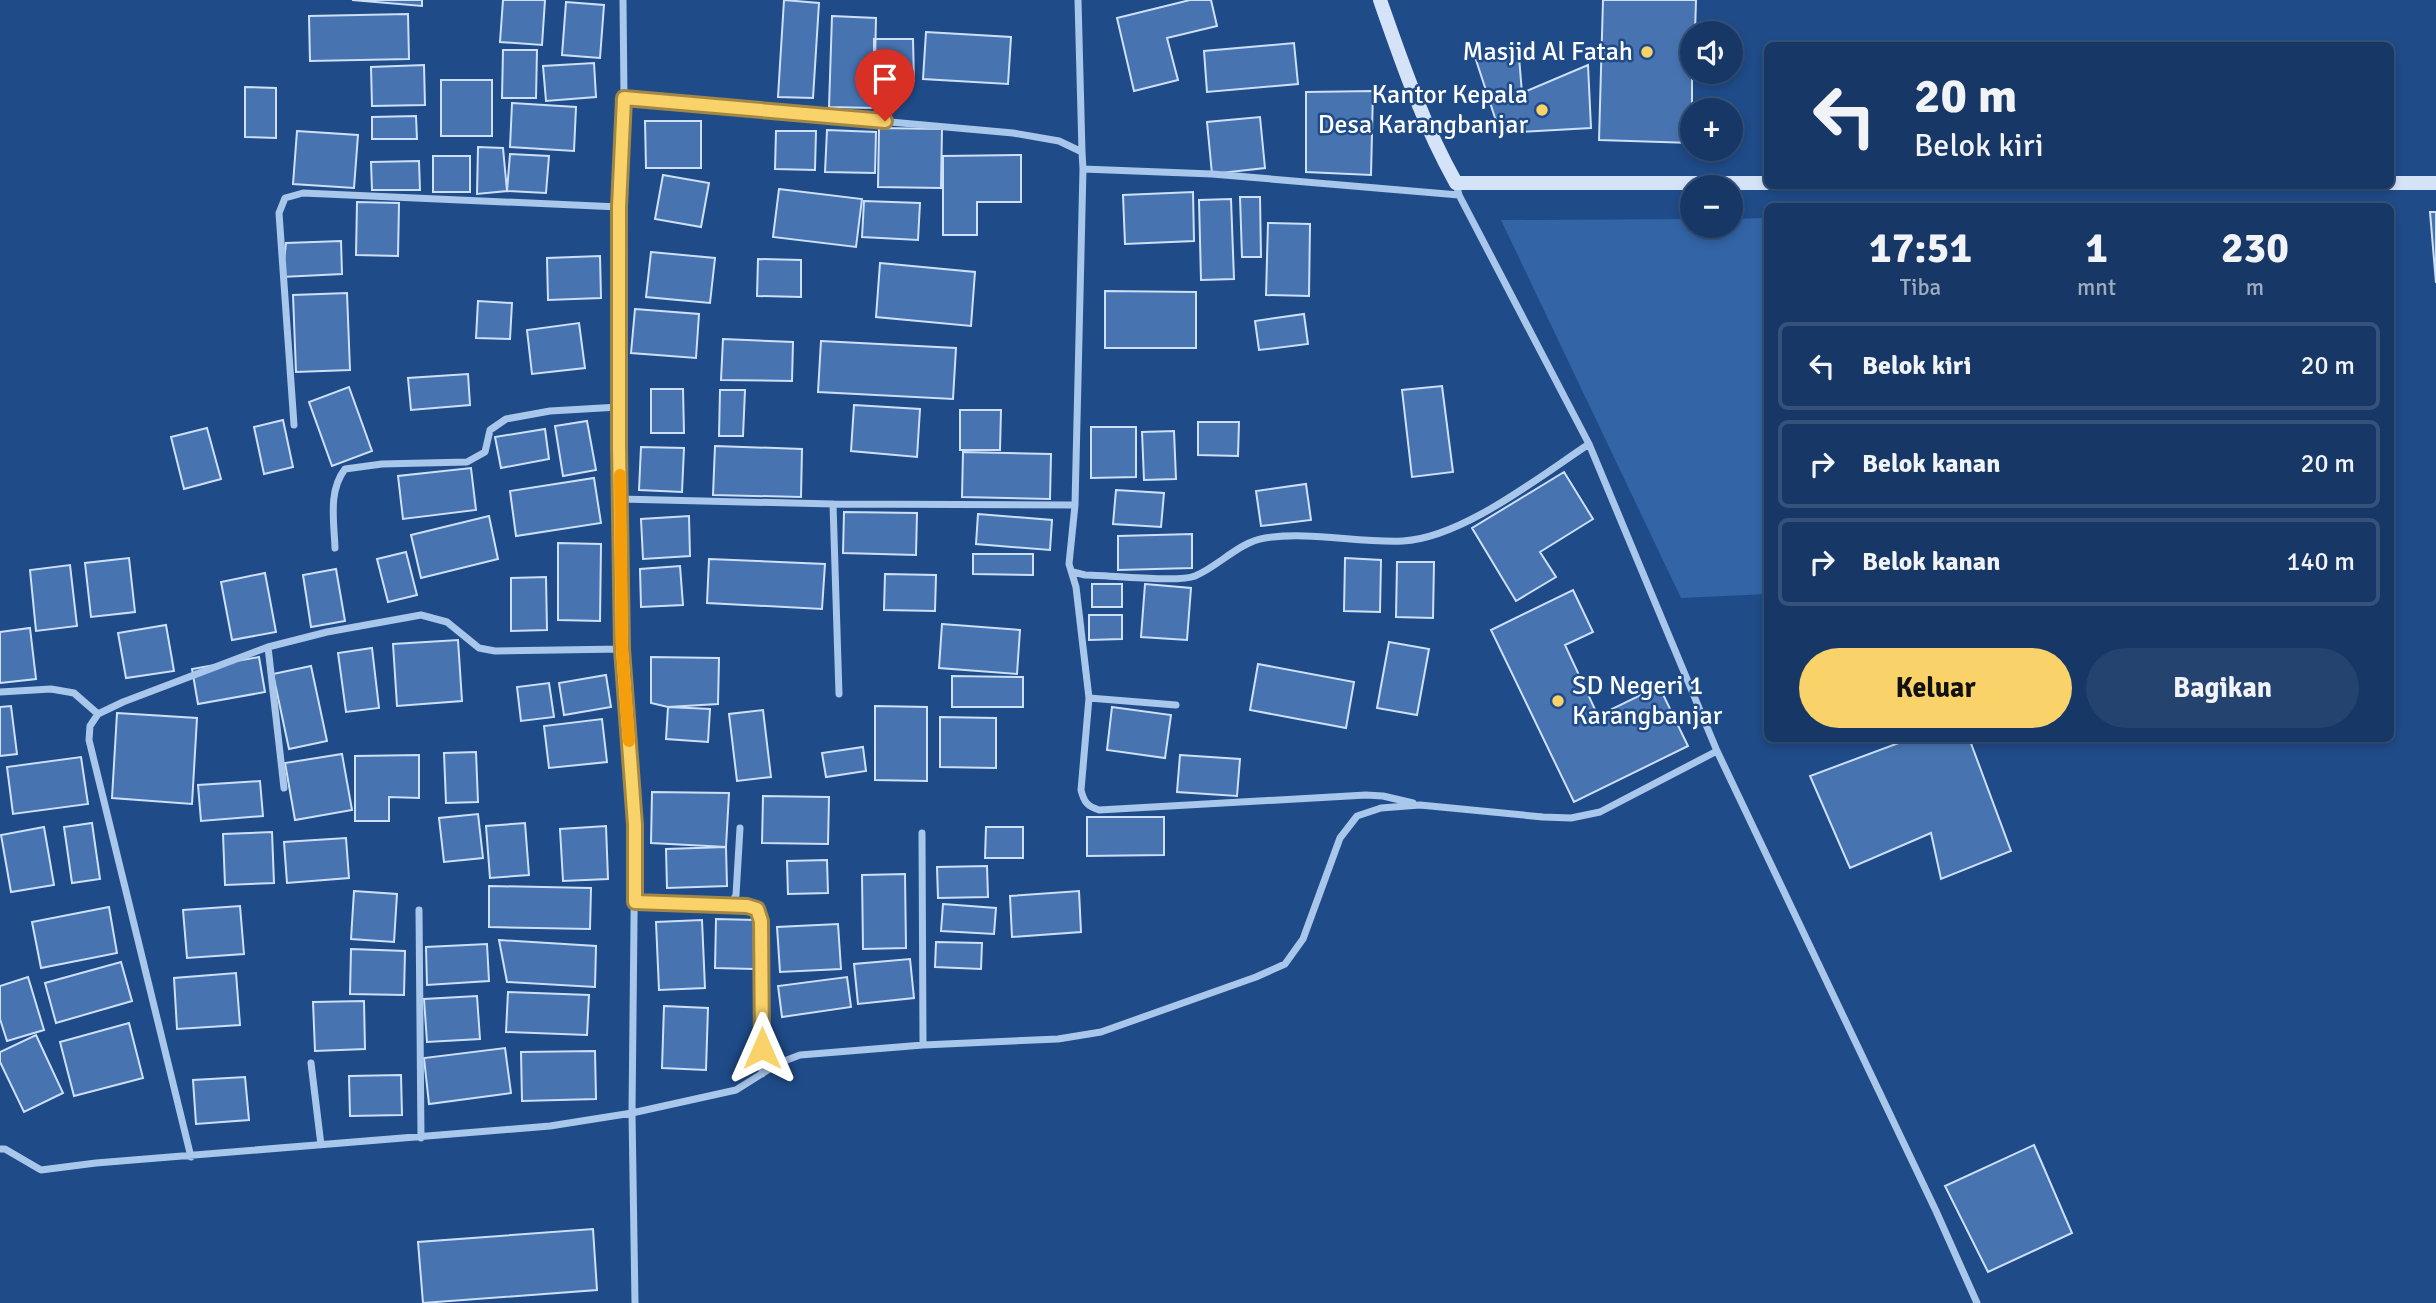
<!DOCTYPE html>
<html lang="id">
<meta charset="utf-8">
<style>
:root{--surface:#173866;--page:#24436f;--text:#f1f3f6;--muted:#9eacbf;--line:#36527a;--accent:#f9d269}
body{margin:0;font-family:Signika,sans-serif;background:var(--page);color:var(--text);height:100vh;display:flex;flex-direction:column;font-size:26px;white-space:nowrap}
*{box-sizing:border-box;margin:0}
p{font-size:23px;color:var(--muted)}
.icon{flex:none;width:38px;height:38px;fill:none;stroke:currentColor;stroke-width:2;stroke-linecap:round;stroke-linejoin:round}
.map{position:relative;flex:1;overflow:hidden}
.side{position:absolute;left:1764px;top:203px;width:630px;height:539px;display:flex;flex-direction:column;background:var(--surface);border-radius:10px;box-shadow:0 4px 10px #0003,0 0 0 2px var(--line)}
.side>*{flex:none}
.hud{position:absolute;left:1764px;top:42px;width:630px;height:147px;border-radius:10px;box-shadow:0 4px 10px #0003,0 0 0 2px var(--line);background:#173866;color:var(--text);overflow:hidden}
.fabs{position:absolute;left:1680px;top:21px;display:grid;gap:14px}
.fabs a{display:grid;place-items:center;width:63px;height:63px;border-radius:50%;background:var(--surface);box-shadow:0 4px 10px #0003,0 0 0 2px var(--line);font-size:35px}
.pin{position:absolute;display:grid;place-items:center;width:60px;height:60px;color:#fff;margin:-72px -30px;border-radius:50% 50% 50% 0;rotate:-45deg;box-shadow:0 0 7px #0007}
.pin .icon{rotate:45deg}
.me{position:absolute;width:77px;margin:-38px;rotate:0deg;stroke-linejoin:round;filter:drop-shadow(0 0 5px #0008)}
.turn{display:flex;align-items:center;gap:24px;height:147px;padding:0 35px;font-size:32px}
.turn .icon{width:91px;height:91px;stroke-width:2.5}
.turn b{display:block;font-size:49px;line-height:60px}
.eta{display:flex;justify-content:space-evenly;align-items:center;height:119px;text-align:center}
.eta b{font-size:42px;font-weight:700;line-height:49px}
.cta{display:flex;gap:14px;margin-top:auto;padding:14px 35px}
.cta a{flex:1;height:80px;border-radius:42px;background:var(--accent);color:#111;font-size:28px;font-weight:700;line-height:80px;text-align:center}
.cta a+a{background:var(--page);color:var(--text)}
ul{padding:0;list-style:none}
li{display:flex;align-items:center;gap:21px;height:88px;margin:0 14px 10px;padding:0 21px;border:4px solid var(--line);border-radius:10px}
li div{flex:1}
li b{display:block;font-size:26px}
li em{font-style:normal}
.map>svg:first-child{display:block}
.green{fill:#3264a6}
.building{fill:#4774b1;stroke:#cee0f8;stroke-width:2}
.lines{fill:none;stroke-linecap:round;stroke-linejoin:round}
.street{stroke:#a9c6eb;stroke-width:7}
.secondary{stroke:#d5e3f8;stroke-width:14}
.route-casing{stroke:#a28844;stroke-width:18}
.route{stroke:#f9d269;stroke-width:12}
.slow{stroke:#f59e0b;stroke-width:12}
.poi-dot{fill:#f9d269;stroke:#1f4b88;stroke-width:2.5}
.labels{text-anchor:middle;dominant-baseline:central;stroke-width:5;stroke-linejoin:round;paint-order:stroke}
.poi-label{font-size:26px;fill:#fff;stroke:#1f4b88;text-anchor:end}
</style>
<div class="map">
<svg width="2436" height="1303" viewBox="0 0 2436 1303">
<rect width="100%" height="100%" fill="#1f4b88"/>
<path class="green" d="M 1767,218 L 1767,594 L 1681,598 L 1501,220 L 1692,219 L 1692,226 L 1731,226 L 1731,219 Z"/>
<path class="building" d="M 352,0 L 422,0 L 422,6 Z
M 503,0 L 545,0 L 542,45 L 500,42 Z
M 784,0 L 819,3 L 813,98 L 778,97 Z
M 1190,0 L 1211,0 L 1217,26 L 1167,38 L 1178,80 L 1134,91 L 1117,18 Z
M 1603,0 L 1696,0 L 1695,33 L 1692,33 L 1692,143 L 1599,140 Z
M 566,2 L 604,5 L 600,58 L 562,55 Z
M 408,14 L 409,59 L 310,61 L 309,16 Z
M 832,16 L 876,18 L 874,108 L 829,107 Z
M 926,32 L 1011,37 L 1008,84 L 923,79 Z
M 874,39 L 913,39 L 914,81 L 874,81 Z
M 1294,43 L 1298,84 L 1207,92 L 1204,51 Z
M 503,50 L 537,50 L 536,98 L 502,98 Z
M 1519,57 L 1522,93 L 1588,65 L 1591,128 L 1500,133 L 1476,60 Z
M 594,63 L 596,97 L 546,101 L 543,66 Z
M 424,65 L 425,105 L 372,106 L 371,67 Z
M 441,80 L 492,80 L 492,136 L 441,136 Z
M 245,87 L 276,88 L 276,138 L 245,137 Z
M 1373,91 L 1371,175 L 1306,172 L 1306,92 Z
M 512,103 L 576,107 L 574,151 L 510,147 Z
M 416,116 L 417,139 L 372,139 L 372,117 Z
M 1260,117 L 1265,168 L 1212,174 L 1207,122 Z
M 645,121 L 701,121 L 701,168 L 646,168 Z
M 879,128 L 942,129 L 941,188 L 878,187 Z
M 827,130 L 876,132 L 875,173 L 825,172 Z
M 297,131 L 358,135 L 354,188 L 293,184 Z
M 776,131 L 816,131 L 815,170 L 775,169 Z
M 478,147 L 503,148 L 507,191 L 477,194 Z
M 510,154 L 549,156 L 546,193 L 507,191 Z
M 1021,155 L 1021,202 L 977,202 L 977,235 L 943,235 L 943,156 Z
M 433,156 L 470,156 L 470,192 L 433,192 Z
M 419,161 L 420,190 L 372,190 L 371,162 Z
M 663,175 L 709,183 L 701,227 L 655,219 Z
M 779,189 L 862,199 L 856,247 L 773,237 Z
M 1193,192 L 1194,241 L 1125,244 L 1123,195 Z
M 1240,197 L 1260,197 L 1261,257 L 1242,257 Z
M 1231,199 L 1234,279 L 1201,280 L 1199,200 Z
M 864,201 L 920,203 L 918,240 L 862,237 Z
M 357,202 L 399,203 L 398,256 L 356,255 Z
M 2430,212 L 2436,212 L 2436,283 Z
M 1268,223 L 1310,224 L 1309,296 L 1266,295 Z
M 341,241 L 342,274 L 282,277 L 286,243 Z
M 651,252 L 715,258 L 710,303 L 646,297 Z
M 600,256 L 601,298 L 548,300 L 547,258 Z
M 758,259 L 801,260 L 801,297 L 757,296 Z
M 880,263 L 975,272 L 971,326 L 876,317 Z
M 1105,291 L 1196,292 L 1196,348 L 1105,348 Z
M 347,293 L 350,370 L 296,372 L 293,295 Z
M 478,301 L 512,303 L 510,339 L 476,338 Z
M 635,309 L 699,314 L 696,358 L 631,353 Z
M 1304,314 L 1308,344 L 1259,350 L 1255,321 Z
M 579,323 L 585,368 L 532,374 L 527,330 Z
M 723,339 L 793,342 L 792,381 L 721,380 Z
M 821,341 L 956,348 L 953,399 L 818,392 Z
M 468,374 L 470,405 L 411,410 L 408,378 Z
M 1442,386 L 1453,472 L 1412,477 L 1402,390 Z
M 349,387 L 372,451 L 332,466 L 309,402 Z
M 651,389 L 683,389 L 684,433 L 651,433 Z
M 720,390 L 745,390 L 743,436 L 719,436 Z
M 854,405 L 920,409 L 917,457 L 851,451 Z
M 960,410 L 1001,410 L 1000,450 L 960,450 Z
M 283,420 L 293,467 L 264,474 L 254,427 Z
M 587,421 L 596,470 L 563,476 L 555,426 Z
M 1198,422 L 1239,422 L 1238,456 L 1198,455 Z
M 1091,427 L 1136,427 L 1136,477 L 1091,478 Z
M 207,428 L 221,479 L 184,489 L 171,437 Z
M 545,429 L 549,459 L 501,468 L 495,437 Z
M 1174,431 L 1176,479 L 1144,480 L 1142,432 Z
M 715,446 L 802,449 L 801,497 L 713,495 Z
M 641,447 L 684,448 L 682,492 L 639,490 Z
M 963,452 L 1051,454 L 1050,499 L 962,497 Z
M 471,468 L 476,510 L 403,519 L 398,476 Z
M 1564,472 L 1593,519 L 1540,552 L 1556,577 L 1516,601 L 1472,528 Z
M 594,478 L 601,523 L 516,536 L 510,491 Z
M 1306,484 L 1311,520 L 1261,526 L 1256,491 Z
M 1116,490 L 1164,493 L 1161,527 L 1113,524 Z
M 844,512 L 917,513 L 916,555 L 843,553 Z
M 978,514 L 1052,520 L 1050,550 L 976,544 Z
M 489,516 L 498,559 L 421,578 L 411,535 Z
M 689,516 L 690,556 L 643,559 L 641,519 Z
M 1192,534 L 1192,568 L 1118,570 L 1118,536 Z
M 558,543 L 601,544 L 600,621 L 558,620 Z
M 406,552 L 417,595 L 388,602 L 377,559 Z
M 973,554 L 1033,554 L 1033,575 L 973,574 Z
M 129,558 L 135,612 L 91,617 L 85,563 Z
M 1345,558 L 1381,560 L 1380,612 L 1344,611 Z
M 709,559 L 825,564 L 822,609 L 707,603 Z
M 1397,562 L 1434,562 L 1433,618 L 1396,617 Z
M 70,565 L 77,626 L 36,631 L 30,570 Z
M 680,566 L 683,605 L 641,607 L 640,569 Z
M 336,569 L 345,621 L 311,627 L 303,575 Z
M 265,573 L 276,632 L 232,640 L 221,582 Z
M 885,574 L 936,575 L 935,611 L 884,610 Z
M 546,577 L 547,630 L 511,631 L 511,578 Z
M 1092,584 L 1122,584 L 1122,607 L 1092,607 Z
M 1145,584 L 1191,588 L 1187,640 L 1141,637 Z
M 1573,590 L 1593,632 L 1565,645 L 1598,716 L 1659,686 L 1688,746 L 1574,802 L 1491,630 Z
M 1089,615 L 1122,615 L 1122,639 L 1089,640 Z
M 942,624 L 1020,630 L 1017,674 L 939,668 Z
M 166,625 L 174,671 L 126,678 L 118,633 Z
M 30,628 L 36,679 L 0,683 L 0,632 Z
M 458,640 L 462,701 L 397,706 L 393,644 Z
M 1389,642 L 1429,649 L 1417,715 L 1377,708 Z
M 372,648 L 379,708 L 346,712 L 338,653 Z
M 259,657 L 265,692 L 198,704 L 192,669 Z
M 651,657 L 719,658 L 718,704 L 668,707 L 651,703 Z
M 1258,664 L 1354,682 L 1346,728 L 1250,710 Z
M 311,666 L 327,741 L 289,749 L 273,674 Z
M 606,675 L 611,707 L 564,715 L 559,683 Z
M 952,676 L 1023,677 L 1023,707 L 952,707 Z
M 549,683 L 554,717 L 521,721 L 517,687 Z
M 11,706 L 17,754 L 0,756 L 0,707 Z
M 875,706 L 927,707 L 927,781 L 875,780 Z
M 668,707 L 710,709 L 708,742 L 666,739 Z
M 1112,707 L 1171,715 L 1165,758 L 1107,750 Z
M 763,710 L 771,777 L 737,781 L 729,714 Z
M 117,713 L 197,718 L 192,804 L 112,798 Z
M 940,717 L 996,718 L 996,768 L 940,767 Z
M 602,719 L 607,762 L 549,768 L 544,726 Z
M 1912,738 L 1969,738 L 2011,851 L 1941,879 L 1931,833 L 1850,868 L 1810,776 Z
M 863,747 L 866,771 L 826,777 L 822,753 Z
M 476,752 L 478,802 L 446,803 L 444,753 Z
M 342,754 L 352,810 L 295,820 L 285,763 Z
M 419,755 L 419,798 L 389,797 L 389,821 L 355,821 L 355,756 Z
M 1180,755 L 1240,759 L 1237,796 L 1177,792 Z
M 81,757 L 88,804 L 13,814 L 7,767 Z
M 260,781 L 263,816 L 201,821 L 198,785 Z
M 652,792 L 729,793 L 726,847 L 651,843 Z
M 763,796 L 829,797 L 828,844 L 762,843 Z
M 478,814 L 483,858 L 444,862 L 439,818 Z
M 1087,817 L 1164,817 L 1164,855 L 1087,856 Z
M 92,823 L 100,879 L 72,883 L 64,827 Z
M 525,823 L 529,875 L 490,878 L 486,826 Z
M 606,826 L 608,879 L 563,881 L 560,829 Z
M 44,827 L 54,885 L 11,892 L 1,835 Z
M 986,827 L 1023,827 L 1023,858 L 985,858 Z
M 272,832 L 274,883 L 225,885 L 223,834 Z
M 346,838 L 349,878 L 287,883 L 284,842 Z
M 726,847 L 727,886 L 667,888 L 666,849 Z
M 827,860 L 828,893 L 788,894 L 787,861 Z
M 987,866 L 988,897 L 938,898 L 937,867 Z
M 905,874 L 906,948 L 863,949 L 862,875 Z
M 489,886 L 591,888 L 590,929 L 489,927 Z
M 354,891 L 397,894 L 394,942 L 351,939 Z
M 1079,891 L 1081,932 L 1012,937 L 1010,896 Z
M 943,904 L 996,908 L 994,934 L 941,931 Z
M 240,906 L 244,954 L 187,958 L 183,910 Z
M 109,907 L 117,953 L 41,968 L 32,922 Z
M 716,919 L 755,920 L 754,969 L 715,968 Z
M 702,920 L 705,988 L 659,990 L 656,922 Z
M 838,924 L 841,969 L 780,972 L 777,927 Z
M 499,940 L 596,946 L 595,987 L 507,982 Z
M 936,942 L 982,943 L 981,969 L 935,967 Z
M 487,944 L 489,981 L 427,985 L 426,947 Z
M 351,949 L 405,951 L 404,995 L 350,994 Z
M 910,959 L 914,998 L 858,1004 L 854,964 Z
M 121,962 L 132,1001 L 56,1023 L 45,983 Z
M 236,973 L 240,1025 L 177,1029 L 174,978 Z
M 28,977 L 44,1030 L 7,1041 L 0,1019 L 0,986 Z
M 847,977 L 851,1007 L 782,1017 L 778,986 Z
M 508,992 L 589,995 L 587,1035 L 506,1032 Z
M 477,996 L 480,1039 L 427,1042 L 424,999 Z
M 364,1001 L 365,1049 L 315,1051 L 313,1002 Z
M 664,1006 L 708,1008 L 706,1070 L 662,1068 Z
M 129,1023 L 143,1078 L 74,1096 L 60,1042 Z
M 36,1035 L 63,1093 L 24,1112 L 0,1062 L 0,1052 Z
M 505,1048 L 511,1093 L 429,1104 L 424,1058 Z
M 595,1051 L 596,1099 L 522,1101 L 521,1052 Z
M 401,1075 L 402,1115 L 350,1116 L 349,1076 Z
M 245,1077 L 249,1120 L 196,1124 L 193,1080 Z
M 2034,1145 L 2072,1233 L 1988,1272 L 1945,1186 Z
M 593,1229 L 597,1290 L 423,1303 L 418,1242 Z"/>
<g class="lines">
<path class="street" d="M 623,0 L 624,98 L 619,207 L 619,446 L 622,649 L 635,825 L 632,1113 L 635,1303
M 1078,0 L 1082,152
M 624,98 L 1013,133 L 1059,141 L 1082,152 L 1083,169 L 1212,174 L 1459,195
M 1456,183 L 1459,195 L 1589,444 L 1717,751 L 1936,1211 L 1977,1303
M 294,425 L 279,213 L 285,198 L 303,193 L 619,207
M 620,499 L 833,504 L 1075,505 L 1083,169
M 833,504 L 839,694
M 1075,505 L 1069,564 L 1076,587 L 1089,698 L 1081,790 C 1084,802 1087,806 1099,810 L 1366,795 L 1383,796 L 1413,803
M 335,548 C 334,521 328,491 345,469 L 382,464 L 467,462 L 485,452 L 490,430 L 506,419 L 550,411 L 619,407
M 1073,572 L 1085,575 C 1108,575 1178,583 1195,576 C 1219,566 1239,542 1265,538 C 1310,531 1357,543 1403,541 C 1462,538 1539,477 1589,444
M 268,647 L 284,788
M 0,692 L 51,689 L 74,693 L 98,714
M 1089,698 L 1176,705
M 922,833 L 923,1045
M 635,902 L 730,906 L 736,895 L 740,828
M 730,906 L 747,906 L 757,909 L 761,921 L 762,1074
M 419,910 L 421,1138
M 311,1063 L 321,1145
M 0,1149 L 5,1149 L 41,1170 L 96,1163 L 550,1126 L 632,1113 L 736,1090 L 779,1063 L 800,1055 L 923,1045 L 1058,1039 L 1101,1032 L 1256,977 L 1285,964 L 1303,939 L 1340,838 L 1357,816 L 1381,808 L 1420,805 L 1543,817 L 1571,818 L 1600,812 L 1717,751
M 191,1157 L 89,740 L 90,726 L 98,714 L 123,702 L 268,647 L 327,632 L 421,615 L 447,622 L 479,648 L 495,651 L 622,649"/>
<path class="secondary" d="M 1380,0 C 1402,63 1423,124 1456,183 L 1768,183
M 2390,183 L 2436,183"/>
</g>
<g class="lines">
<defs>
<path id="route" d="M 762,1048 L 761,921 L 757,909 L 747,906 L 635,902 L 635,825 L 622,649 L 619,446 L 619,207 L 624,98 L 885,121"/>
</defs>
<use href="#route" class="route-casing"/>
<use href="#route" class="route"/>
<path class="slow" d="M 620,475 L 622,649 L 629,741"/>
</g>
<g class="poi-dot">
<circle cx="1647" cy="52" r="7"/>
<circle cx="1542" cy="110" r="7"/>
<circle cx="1558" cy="701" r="7"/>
</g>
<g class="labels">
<g class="poi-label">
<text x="1633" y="52">Masjid Al Fatah</text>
<text x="1528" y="95">Kantor Kepala<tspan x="1528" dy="30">Desa Karangbanjar</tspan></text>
<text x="1572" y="686" text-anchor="start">SD Negeri 1<tspan x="1572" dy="30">Karangbanjar</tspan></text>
</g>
</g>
</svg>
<div class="fabs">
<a><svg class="icon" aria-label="sound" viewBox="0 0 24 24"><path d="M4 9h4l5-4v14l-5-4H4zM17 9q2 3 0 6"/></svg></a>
<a>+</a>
<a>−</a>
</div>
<div class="pin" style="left:885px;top:121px;background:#d93025"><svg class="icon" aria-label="arrive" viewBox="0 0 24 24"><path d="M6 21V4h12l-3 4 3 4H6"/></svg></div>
<svg class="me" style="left:762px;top:1048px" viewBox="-20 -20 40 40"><path d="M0-17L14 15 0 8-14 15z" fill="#f9d269" stroke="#fff" stroke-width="4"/></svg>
<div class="hud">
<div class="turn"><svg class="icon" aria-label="left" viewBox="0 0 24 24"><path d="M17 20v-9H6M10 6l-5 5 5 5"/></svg><div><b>20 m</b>Belok kiri</div></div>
</div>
<section class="side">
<div class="eta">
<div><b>17:51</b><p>Tiba</p></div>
<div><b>1</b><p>mnt</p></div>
<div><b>230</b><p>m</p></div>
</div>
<ul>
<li><svg class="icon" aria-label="left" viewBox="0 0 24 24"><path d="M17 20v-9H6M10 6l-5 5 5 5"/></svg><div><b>Belok kiri</b></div><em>20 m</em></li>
<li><svg class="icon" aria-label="right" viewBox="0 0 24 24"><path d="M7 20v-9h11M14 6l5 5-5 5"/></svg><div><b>Belok kanan</b></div><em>20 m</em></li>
<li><svg class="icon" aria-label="right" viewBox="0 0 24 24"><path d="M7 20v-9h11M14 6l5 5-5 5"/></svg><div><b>Belok kanan</b></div><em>140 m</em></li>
</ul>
<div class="cta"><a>Keluar</a><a>Bagikan</a></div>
</section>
</div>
